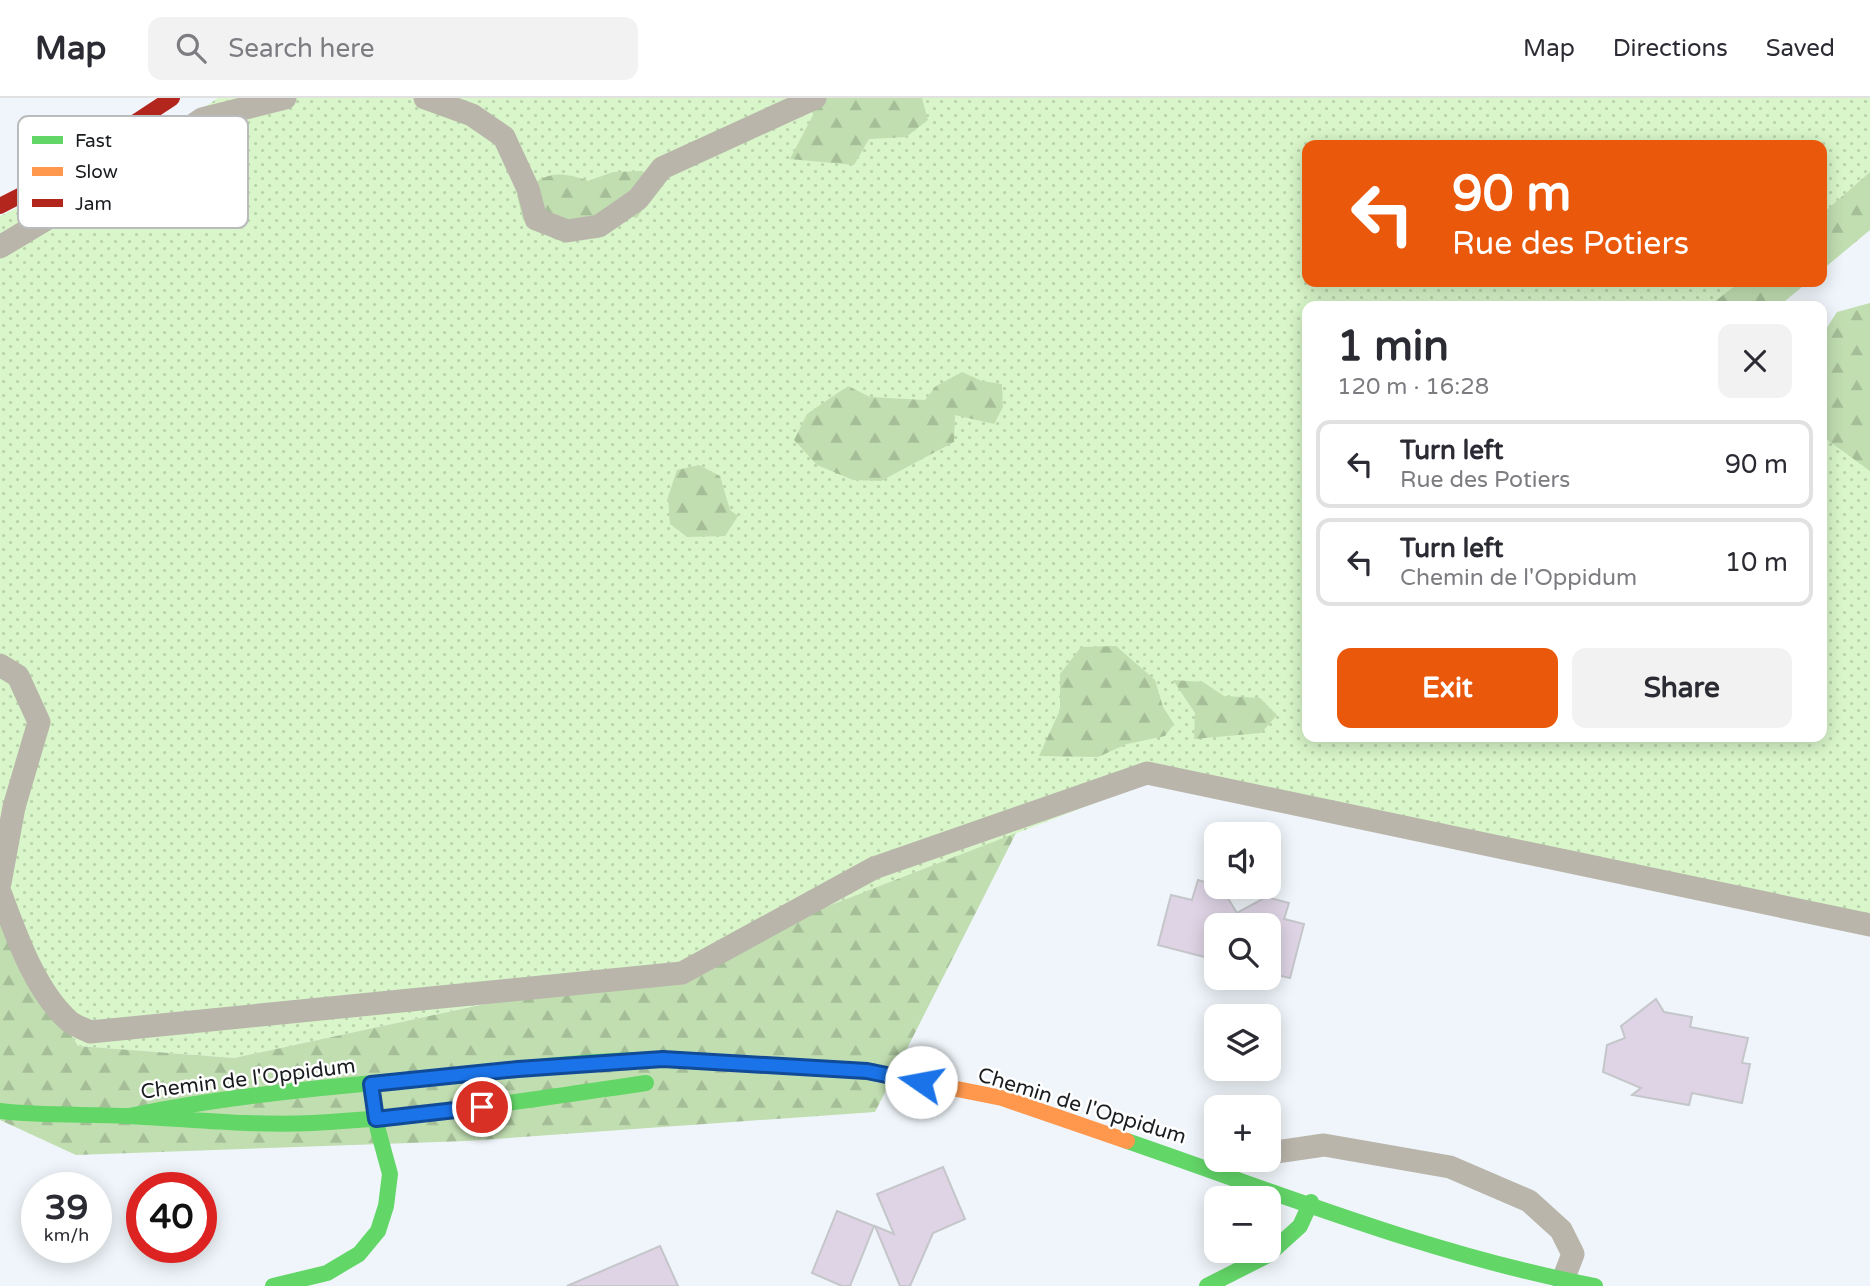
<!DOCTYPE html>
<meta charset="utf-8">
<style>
:root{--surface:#fff;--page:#f2f2f3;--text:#2b2b33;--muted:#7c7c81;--line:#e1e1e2;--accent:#ea580c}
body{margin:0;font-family:"Varela Round",sans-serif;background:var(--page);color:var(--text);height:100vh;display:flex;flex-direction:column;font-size:26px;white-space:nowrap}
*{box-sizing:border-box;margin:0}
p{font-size:23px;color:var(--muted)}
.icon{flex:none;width:38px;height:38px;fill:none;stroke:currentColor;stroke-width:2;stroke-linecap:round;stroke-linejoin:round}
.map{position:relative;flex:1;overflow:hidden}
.sheet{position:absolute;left:1302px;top:203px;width:525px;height:441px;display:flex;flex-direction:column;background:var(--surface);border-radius:14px;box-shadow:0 4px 18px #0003}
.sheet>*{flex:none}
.banner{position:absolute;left:1302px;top:42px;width:525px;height:147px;border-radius:14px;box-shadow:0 4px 18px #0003;background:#ea580c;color:#fff;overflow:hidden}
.buttons{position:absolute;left:1204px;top:724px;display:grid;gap:14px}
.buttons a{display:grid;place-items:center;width:77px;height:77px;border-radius:14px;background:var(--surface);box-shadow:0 4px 18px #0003;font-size:35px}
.speed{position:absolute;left:21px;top:1074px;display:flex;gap:14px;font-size:35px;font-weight:700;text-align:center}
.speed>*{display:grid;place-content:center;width:91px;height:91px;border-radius:50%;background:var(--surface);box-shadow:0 4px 18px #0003;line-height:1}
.speed small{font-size:18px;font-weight:400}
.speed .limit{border:10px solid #d22;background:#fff;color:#111}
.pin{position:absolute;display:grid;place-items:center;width:60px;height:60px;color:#fff;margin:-30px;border:4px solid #fff;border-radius:50%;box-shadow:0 2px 7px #0007}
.me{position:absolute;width:77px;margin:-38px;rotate:282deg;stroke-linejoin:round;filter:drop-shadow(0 0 5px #0008)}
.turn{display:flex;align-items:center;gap:24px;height:147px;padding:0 35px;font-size:32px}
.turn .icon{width:91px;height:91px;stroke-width:2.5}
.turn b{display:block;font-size:49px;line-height:60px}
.round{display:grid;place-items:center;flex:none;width:74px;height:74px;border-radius:14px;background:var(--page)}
.summary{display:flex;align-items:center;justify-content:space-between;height:119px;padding:0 35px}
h1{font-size:42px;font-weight:700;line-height:52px}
.primary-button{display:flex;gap:14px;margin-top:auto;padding:14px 35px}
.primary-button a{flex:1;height:80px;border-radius:14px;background:var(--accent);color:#fff;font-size:28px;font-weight:700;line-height:80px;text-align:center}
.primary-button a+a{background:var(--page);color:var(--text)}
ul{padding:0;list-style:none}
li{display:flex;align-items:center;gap:21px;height:88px;margin:0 14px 10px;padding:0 21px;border:4px solid var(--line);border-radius:14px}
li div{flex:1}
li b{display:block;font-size:26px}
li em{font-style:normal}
header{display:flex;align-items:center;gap:42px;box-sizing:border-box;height:98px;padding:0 35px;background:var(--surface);border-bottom:2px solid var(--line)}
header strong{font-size:33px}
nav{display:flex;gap:38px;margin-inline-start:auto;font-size:24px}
.search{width:490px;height:63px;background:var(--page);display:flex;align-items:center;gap:18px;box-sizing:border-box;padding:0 24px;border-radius:14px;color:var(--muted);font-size:26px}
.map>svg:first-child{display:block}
.green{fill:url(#green-dots)}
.forest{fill:url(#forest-firs)}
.building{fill:#ded4e5;stroke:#c5c6ca;stroke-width:2}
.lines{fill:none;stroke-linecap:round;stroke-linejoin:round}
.lane{stroke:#b9b5aa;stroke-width:23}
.fast{stroke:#63d668;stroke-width:16}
.slow{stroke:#ff974d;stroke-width:16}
.jam{stroke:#b3261e;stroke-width:16}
.route-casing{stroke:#114b97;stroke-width:18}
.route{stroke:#1a73e8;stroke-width:12}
.labels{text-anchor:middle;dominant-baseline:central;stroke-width:5;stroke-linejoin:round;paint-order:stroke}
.street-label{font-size:21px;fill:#1a1d20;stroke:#fff}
.key{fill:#fff;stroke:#babbbc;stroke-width:2}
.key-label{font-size:19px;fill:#1a1d20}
</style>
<header>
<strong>Map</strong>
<div class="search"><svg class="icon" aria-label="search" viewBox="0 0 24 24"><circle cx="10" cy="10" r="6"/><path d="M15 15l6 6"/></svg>Search here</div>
<nav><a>Map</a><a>Directions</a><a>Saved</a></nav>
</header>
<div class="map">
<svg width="1870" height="1188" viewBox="0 0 1870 1188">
<defs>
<pattern id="green-dots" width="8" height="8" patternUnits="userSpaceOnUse" patternTransform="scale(1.75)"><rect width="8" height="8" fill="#d8f6c9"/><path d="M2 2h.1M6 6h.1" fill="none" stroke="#b9d2ac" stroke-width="1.8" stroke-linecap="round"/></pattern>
<pattern id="forest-firs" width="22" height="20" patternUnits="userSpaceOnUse" patternTransform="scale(1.75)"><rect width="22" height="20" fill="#c1deb1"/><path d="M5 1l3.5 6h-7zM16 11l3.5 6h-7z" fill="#a5be98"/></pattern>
</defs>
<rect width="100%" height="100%" fill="#eff5fa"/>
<path class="green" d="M 218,0 L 1870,0 L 1870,107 L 1822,147 L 1822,47 L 1307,47 L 1307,184 L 1778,184 L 1749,208 L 1307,208 L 1307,639 L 1822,639 L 1822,298 L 1870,332 L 1870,828 L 1162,679 L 689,862 L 234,960 L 78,948 L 0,825 L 0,118 L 139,53 Z"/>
<path class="forest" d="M 808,0 L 922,0 L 928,22 L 906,39 L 869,41 L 854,67 L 790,61 L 813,17 Z
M 643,73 L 652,97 L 637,120 L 625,117 L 599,140 L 556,142 L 523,122 L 517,97 C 544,76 555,71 588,83 L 613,74 Z
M 1870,74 L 1870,132 L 1822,172 L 1822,116 Z
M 1740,184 L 1808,184 L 1779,208 L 1709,208 Z
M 1870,205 L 1870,373 L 1826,341 L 1822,341 L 1822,237 L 1837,214 Z
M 962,274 L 982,283 L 1002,286 L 1003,309 L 994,326 L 955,317 L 954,344 L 881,383 L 853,382 L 817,367 L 794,342 L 807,316 L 848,288 L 870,299 L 925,302 L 936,288 Z
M 699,367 L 720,378 L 730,412 L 738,418 L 725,438 L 687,439 L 670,426 L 668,399 L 677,372 Z
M 1116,548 L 1155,582 L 1163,609 L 1174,626 L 1165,638 L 1127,646 L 1098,659 L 1039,658 L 1060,612 L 1060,576 L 1081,549 Z
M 1173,582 L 1203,584 L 1224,598 L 1260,600 L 1277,617 L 1261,635 L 1194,641 L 1195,615 Z
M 1016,735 L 875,1014 L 466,1043 L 76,1057 L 0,1022 L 0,825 L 78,948 L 234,960 L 689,862 Z"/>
<path class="building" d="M 1198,782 L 1221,789 L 1237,815 L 1266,799 L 1289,805 L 1284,821 L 1304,826 L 1290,880 L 1269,875 L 1269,828 L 1216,828 L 1216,862 L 1158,847 L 1171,797 L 1192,802 Z
M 1656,901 L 1664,914 L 1692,919 L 1690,929 L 1748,940 L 1742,965 L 1750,966 L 1742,1005 L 1692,995 L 1689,1007 L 1632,997 L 1641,990 L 1603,974 L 1607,947 L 1625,940 L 1621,928 Z
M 943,1069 L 965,1121 L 933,1135 L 910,1188 L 900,1188 L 875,1128 L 894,1136 L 877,1096 Z
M 837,1113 L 874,1128 L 850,1188 L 842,1188 L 812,1175 Z
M 660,1148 L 678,1188 L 567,1188 Z"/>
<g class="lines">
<path class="lane" d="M 425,0 L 472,17 L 504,39 L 528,91 L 536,121 L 567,133 L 599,128 L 638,101 L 662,70 L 815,0
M 0,149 L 110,83 L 202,21 L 285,0
M 0,567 L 18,578 L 39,624 L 14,709 L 0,785
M 0,794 C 16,837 35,893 70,924 C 76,928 84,931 90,934 L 682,875 L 874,770 L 1147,675 L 1870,827
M 1269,1055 L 1324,1047 L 1450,1069 L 1529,1103 L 1561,1132 L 1573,1156 L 1563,1182"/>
<path class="fast" d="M 0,1013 C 42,1018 85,1016 127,1018 C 191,1021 249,1028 313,1025 C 425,1019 536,1001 646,985
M 129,1018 C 235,996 342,988 450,978 C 531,970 616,958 698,963
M 1127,1043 C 1281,1096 1435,1158 1595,1188
M 273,1188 L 327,1175 L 359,1156 L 378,1133 L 386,1108 L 390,1076 L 378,1032 L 372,995
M 1207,1188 L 1268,1157 L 1300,1128 L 1311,1104"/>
<path class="slow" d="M 698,963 L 867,973 L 1002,1000 L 1127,1043"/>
<path class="jam" d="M 0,108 L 37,89 L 172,0"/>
</g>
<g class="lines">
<defs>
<path id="route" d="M 482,1009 L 376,1021 L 371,986 L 518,971 L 663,961 L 867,973 L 921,984"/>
</defs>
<use href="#route" class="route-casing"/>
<use href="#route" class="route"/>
</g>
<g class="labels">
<g class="street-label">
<text transform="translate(248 981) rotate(-7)">Chemin de l'Oppidum</text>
<text transform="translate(1082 1008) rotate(17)">Chemin de l'Oppidum</text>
</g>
</g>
<rect x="18" y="18" width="230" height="112" rx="10" class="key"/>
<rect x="32" y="38" width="31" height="8" fill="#63d668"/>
<rect x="32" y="69" width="31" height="9" fill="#ff974d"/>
<rect x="32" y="101" width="31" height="8" fill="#b3261e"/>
<g class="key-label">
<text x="75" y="49">Fast</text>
<text x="75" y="80">Slow</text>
<text x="75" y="112">Jam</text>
</g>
</svg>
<div class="buttons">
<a><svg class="icon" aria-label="sound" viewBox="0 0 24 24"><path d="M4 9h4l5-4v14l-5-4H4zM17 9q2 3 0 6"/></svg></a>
<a><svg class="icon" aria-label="search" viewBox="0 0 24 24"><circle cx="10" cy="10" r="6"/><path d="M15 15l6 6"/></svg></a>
<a><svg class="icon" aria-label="layers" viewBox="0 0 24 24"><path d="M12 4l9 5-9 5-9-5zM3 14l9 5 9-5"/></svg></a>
<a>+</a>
<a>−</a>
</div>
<div class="speed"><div>39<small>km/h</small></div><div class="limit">40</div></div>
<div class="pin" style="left:482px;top:1009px;background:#d93025"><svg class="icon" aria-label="arrive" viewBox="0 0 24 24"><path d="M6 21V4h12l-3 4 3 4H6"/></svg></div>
<svg class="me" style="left:921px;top:984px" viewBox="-20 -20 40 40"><circle r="19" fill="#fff"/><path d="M0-13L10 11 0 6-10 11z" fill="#1a73e8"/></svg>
<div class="banner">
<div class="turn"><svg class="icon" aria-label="left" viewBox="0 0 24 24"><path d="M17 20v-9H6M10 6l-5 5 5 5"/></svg><div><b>90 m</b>Rue des Potiers</div></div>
</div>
<section class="sheet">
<div class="summary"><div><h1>1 min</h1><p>120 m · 16:28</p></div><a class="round"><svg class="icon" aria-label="close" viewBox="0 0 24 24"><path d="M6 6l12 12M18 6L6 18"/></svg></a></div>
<ul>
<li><svg class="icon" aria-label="left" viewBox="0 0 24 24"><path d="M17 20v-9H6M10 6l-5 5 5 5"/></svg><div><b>Turn left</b><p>Rue des Potiers</p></div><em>90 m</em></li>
<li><svg class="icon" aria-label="left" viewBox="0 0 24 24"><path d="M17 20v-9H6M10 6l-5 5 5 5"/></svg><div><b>Turn left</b><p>Chemin de l'Oppidum</p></div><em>10 m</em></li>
</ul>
<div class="primary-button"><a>Exit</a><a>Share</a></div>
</section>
</div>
